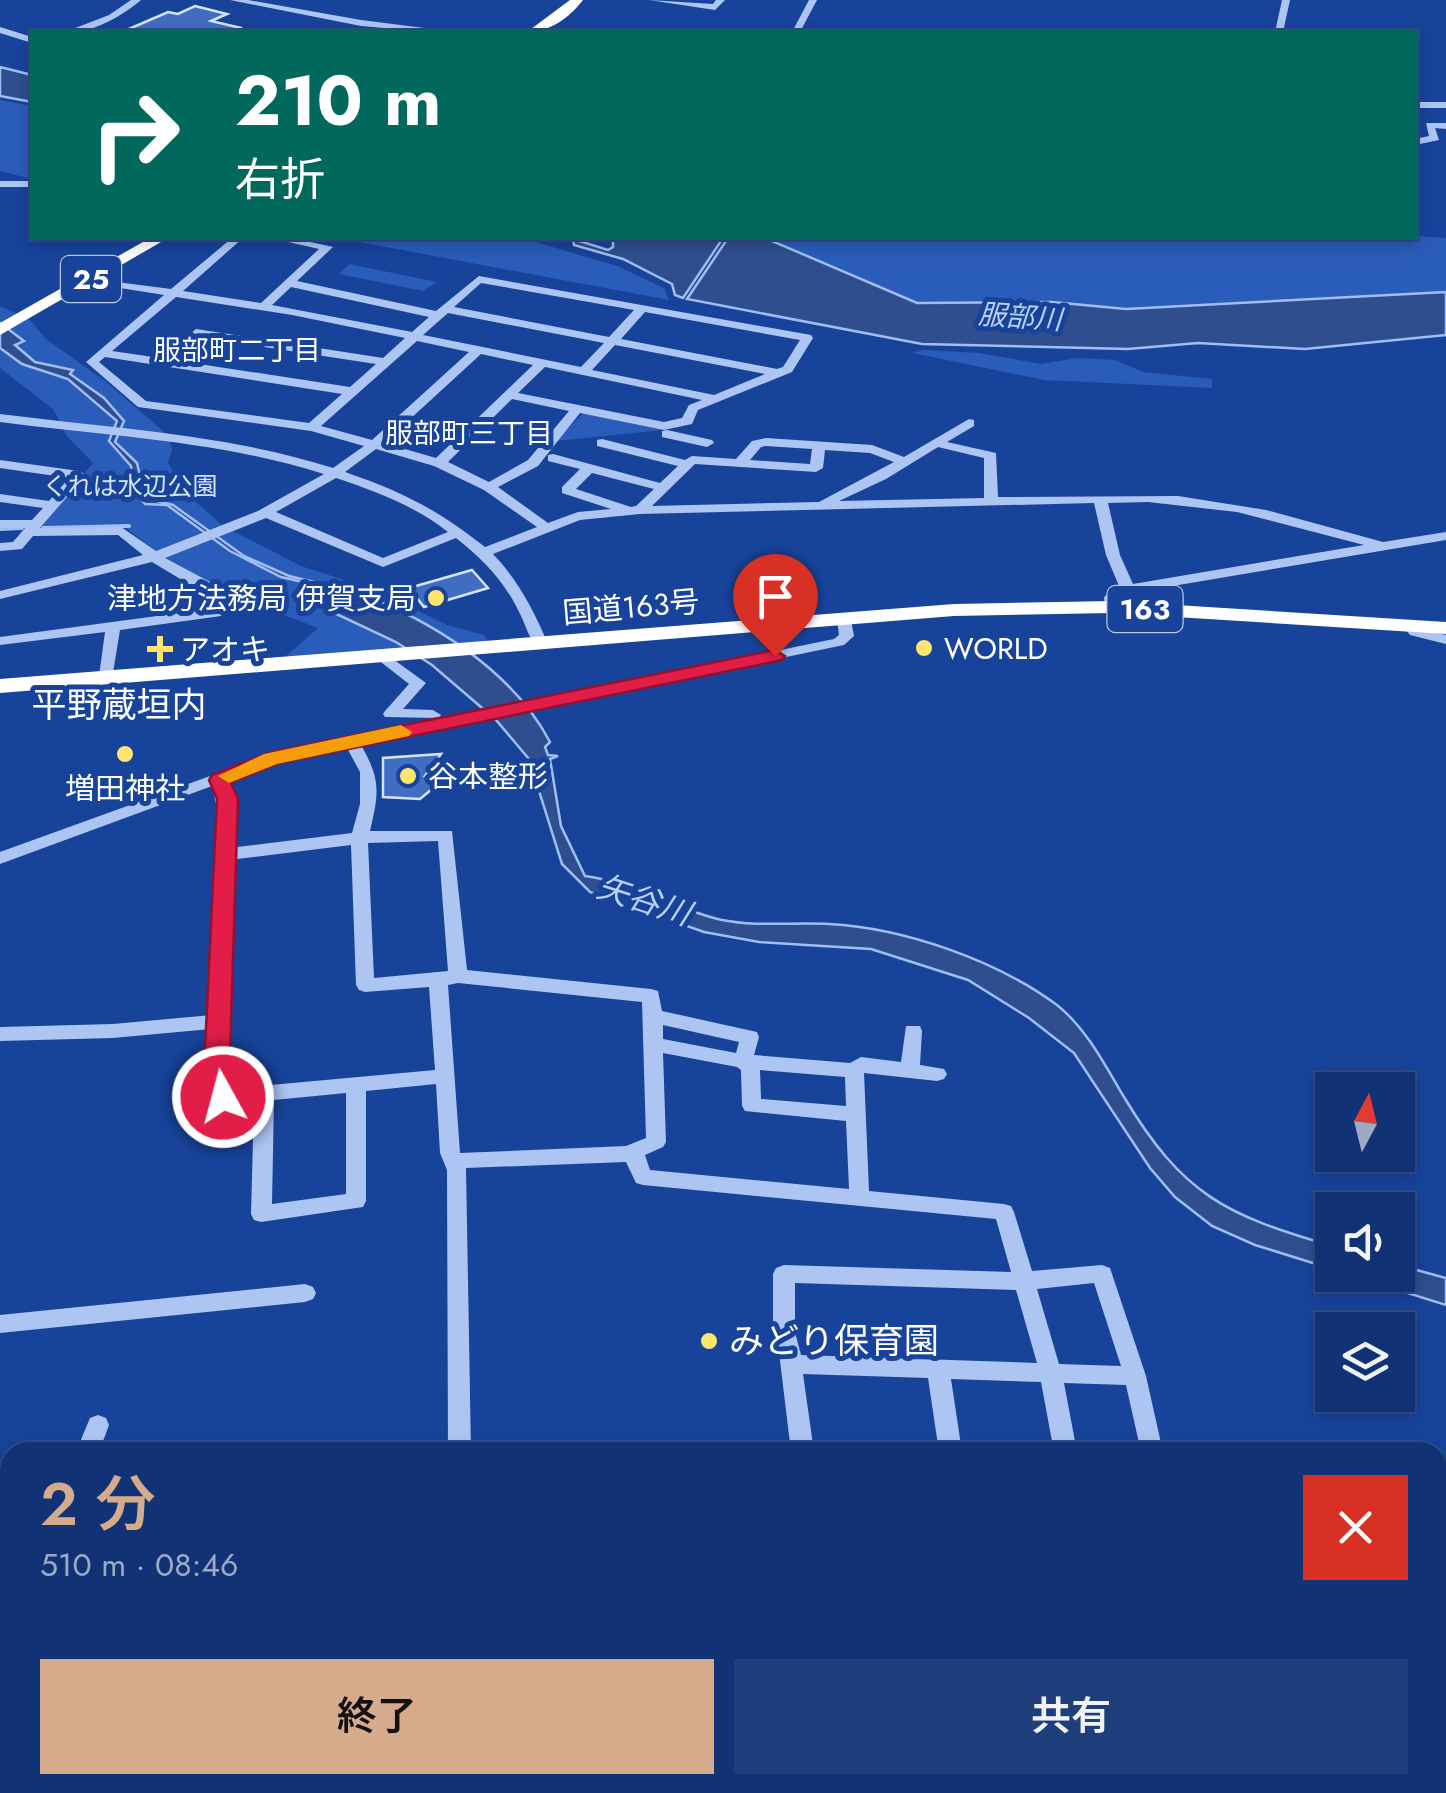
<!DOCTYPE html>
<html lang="ja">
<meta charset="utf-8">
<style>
:root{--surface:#113274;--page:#1e3e7c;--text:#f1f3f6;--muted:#9caac5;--line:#304d86;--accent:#d6ab8b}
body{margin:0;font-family:Jost,"Noto Sans JP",sans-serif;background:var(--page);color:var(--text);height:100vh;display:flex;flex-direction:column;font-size:38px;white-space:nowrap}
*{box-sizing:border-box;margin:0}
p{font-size:32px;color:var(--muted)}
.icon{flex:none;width:55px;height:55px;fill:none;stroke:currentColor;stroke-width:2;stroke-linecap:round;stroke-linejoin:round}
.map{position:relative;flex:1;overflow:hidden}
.drawer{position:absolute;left:0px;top:1442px;width:1448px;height:352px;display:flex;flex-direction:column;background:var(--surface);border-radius:30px 30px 0 0;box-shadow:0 5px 15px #0003,0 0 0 2px var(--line)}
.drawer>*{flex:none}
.banner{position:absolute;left:30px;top:30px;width:1388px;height:210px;border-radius:0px;box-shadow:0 5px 15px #0003,0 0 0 2px var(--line);background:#00695c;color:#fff;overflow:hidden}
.needle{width:65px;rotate:7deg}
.tools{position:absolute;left:1315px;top:1072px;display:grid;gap:20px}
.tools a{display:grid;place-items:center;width:100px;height:100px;border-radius:0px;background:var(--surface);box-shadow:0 5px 15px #0003,0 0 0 2px var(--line);font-size:50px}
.pin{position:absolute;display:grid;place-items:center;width:85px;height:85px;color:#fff;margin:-102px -42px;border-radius:50% 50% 50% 0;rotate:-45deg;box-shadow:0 0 10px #0007}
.pin .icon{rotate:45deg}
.me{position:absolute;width:110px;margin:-55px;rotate:353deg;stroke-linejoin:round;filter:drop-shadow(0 0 8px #0008)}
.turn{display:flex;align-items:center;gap:35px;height:210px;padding:0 40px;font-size:45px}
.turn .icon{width:130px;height:130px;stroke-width:2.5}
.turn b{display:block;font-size:70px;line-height:85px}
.round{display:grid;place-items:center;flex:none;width:105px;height:105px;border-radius:0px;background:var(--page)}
.head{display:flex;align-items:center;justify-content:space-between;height:170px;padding:0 40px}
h1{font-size:60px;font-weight:600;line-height:75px;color:var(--accent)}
.primary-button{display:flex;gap:20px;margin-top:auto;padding:20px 40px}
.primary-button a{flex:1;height:115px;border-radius:0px;background:var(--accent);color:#111;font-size:40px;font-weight:600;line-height:115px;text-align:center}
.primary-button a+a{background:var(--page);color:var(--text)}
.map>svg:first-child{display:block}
.green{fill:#2a5cb9}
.water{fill:#2e4e8f;stroke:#a0bef5;stroke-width:2.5}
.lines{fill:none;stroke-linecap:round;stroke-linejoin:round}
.stream{stroke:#a0bef5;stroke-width:4}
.building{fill:#406cc2;stroke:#d5e3fc;stroke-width:2.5}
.minor{fill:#adc5f2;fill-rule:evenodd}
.highway{fill:#fff;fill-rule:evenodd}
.route{fill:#e11d48;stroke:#92132f;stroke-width:2.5}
.slow{fill:#f59e0b}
.poi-dot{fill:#ffe46e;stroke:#17439b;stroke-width:4}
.labels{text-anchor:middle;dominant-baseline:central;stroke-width:10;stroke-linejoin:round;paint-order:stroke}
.far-park-label{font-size:25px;fill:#d5e3fc;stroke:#17439b}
.shield{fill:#17439b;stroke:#b9c7e1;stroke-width:2.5}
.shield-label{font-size:28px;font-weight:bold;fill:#fff}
.far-water-label{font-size:28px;font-style:italic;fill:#bad0f9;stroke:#17439b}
.far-neighbourhood-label{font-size:28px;fill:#fff;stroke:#17439b}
.poi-label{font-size:30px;fill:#fff;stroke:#17439b;text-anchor:start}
.street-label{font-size:30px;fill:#fff;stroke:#17439b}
.water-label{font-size:32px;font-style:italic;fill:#bad0f9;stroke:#17439b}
.quarter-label{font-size:35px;fill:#fff;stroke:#17439b}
.near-poi-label{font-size:35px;fill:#fff;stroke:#17439b;text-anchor:start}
</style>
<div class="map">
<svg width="1446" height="1793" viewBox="0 0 1446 1793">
<rect width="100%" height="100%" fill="#17439b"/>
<path class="green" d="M 0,100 L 32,106 L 32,179 L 0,171 Z
M 1415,236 L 1446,238 L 1446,292 L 1126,309 L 1052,302 L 917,303 L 765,238 Z
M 338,238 L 522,238 L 617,266 L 664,288 L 669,300 Z
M 349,264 L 437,282 L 423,291 L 339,274 Z
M 0,306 L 30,320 L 46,339 L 105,381 L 168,435 L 172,450 L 168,463 L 189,496 L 222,525 L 156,551 L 126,528 L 40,529 L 93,463 L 66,435 L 54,410 L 0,368 Z
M 923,350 L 979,353 L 1042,364 L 1077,358 L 1115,360 L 1143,372 L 1212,379 L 1212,388 L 1044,380 L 913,353 Z
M 583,413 L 663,430 L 556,441 Z
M 231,530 L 301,566 L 378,591 L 447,625 L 484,635 L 489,643 L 285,657 L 318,628 L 268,609 L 225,615 L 247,601 L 162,557 Z"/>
<path class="water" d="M 0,67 L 32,75 L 32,102 L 0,96 Z
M 600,238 L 723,238 L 683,298 L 675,295 L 672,284 L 623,259 L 574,245 L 573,239 L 608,250 L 613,247 L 613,241 Z
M 728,238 L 765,238 L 917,303 L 1052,302 L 1126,309 L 1446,292 L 1446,335 L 1305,349 L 1198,343 L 1128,349 L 922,344 L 687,299 Z
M 0,323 L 24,341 L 15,345 L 35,362 L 73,370 L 70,374 L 104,398 L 124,421 L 115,442 L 137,463 L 145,498 L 173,505 L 244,556 L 289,576 L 326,585 L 330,588 L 326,601 L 336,589 L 349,594 L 330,608 L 316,603 L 324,587 L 281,577 L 230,551 L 167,505 L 145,504 L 135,491 L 131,466 L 109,441 L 117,421 L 68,379 L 22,364 L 0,348 Z
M 355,592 C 430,619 512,670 550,742 L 545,747 L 548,755 L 558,756 L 550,759 L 561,826 L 585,876 C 633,882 676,910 722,920 C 757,927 794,922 829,924 C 904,928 996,960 1057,1005 C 1086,1028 1105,1065 1124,1097 C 1183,1195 1225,1215 1332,1246 L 1332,1269 L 1255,1245 L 1212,1226 L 1175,1197 L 1150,1168 L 1074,1053 L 1029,1018 L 968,980 L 871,949 L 759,942 L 704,932 L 590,892 L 562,864 L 529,759 L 496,720 L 432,665 L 396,642 L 330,611 Z
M 1398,1265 L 1446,1278 L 1446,1305 L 1350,1275 L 1398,1275 Z"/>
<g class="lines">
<path class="stream" d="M 43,528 L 129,526
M 0,529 L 22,528"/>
</g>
<path class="building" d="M 195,6 L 227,14 L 211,21 L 241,28 L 240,32 L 122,32 L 168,12 L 178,14 Z
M 472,570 L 488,588 L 424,607 L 409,588 Z
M 441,754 L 425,776 L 436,777 L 432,789 L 420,799 L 383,797 L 383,758 Z"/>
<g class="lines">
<path class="minor" d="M 131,0 L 141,0 C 121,17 91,34 65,32 L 109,15 Z
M 230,0 L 248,0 L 361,20 L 456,32 L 430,32 L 361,26 Z
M 649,0 L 713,4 L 716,0 L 725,0 L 715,10 Z
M 809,0 L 817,0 L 800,32 L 792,32 Z
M 1282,0 L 1290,0 L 1283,32 L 1275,32 Z
M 0,27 L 32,37 L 32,43 L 0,33 Z
M 1415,102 L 1446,102 L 1446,108 L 1415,108 Z
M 1426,123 L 1446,123 L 1446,129 L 1435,128 L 1439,140 L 1415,145 L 1415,139 L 1429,136 Z
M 0,181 L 32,181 L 32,187 L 0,187 Z
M 232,238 L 243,238 L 183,291 L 261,303 L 319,249 L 271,238 L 292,238 L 333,247 L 297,281 L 436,311 L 479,276 L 811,335 L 813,338 L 792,372 L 698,410 L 692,424 L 664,430 L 580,413 L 538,466 L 498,487 L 548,523 L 578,512 L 611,509 L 562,493 L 562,487 L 580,469 L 548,461 L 548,455 L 553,454 L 660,483 L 678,466 L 597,446 L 597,440 L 602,439 L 685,460 L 692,456 L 736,459 L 752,441 L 766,438 L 872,445 L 904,457 L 969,419 L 974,420 L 974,426 L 947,442 L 996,453 L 998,497 L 1178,496 L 1266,510 L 1383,542 L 1446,532 L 1446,540 L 1125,594 L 1118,598 L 1117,610 L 1112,611 L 1105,607 L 1104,597 L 1119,586 L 1106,555 L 1094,503 L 640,514 L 580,520 L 493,554 C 518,580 534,611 548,644 L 541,648 C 530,643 527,628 521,616 C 506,583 484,560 456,538 L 383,567 L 266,518 L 165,558 L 246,601 L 221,616 L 120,630 L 112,679 L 102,679 L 99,676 L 105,632 L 0,645 L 0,637 L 217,608 L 228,602 L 187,583 L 152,562 L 0,599 L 0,591 L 143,555 L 118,535 L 33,536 L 22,549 L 0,551 L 0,543 L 13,542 L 25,528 L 0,528 L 0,520 L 32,520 L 43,508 L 0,502 L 0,494 L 49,501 L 69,478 L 0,468 L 0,460 L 79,471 L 86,475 L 40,528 L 121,527 L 156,551 L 258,511 L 324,474 C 221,441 107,436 0,422 L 0,414 C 110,428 227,434 333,468 L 364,446 L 311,431 L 138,407 L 86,362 L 164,295 L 89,283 L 83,280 L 85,278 L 171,289 ZM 481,283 L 634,310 L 609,337 L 454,307 ZM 291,287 L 429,317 L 412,332 L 272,305 ZM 176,297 L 292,315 L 405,338 L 383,358 L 196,329 L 160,358 L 112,351 ZM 645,312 L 800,340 L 783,367 L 777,369 L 621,339 ZM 448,313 L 604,343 L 581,367 L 423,335 ZM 199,337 L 376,364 L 350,387 L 173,360 ZM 417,341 L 469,352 L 372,440 L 321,426 ZM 615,345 L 765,374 L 714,395 L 592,370 ZM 481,354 L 533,365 L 436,458 L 384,443 ZM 105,357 L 342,394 L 309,423 L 146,401 L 99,362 ZM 545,367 L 702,400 L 689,405 L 682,418 L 664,422 L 518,393 ZM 512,399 L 569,411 L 528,460 L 489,482 L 448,462 ZM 766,446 L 812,449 L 810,464 L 750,460 L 761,447 ZM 938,447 L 984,458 L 984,498 L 839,501 L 886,479 ZM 376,449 L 434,466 L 484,490 L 537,527 L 485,547 C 438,510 403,492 345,472 ZM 825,450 L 870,453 L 894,462 L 819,502 L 652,506 L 695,464 L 816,472 L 823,468 ZM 592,473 L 654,489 L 636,506 L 631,507 L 576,489 ZM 336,478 C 375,491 415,506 448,532 L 383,558 L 276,512 ZM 1148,502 L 1237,512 L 1364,545 L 1133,584 L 1120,555 L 1108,503 Z
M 667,430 L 712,440 L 714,443 L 707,447 L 662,437 L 662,431 Z
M 844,616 L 851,620 L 854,636 L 844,645 L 361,745 C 381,780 379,793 370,831 L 452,831 L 467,970 L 651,989 L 658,991 L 662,1011 L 757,1032 L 759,1037 L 754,1055 L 850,1063 L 861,1057 L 901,1062 L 906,1026 L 920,1026 L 922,1031 L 920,1065 L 944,1069 L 947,1074 L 944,1079 L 937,1081 L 864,1073 L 869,1191 L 1004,1204 L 1011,1206 L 1014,1212 L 1032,1271 L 1102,1265 L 1110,1268 L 1146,1376 L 1163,1452 L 1141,1452 L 1126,1385 L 1064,1383 L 1077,1452 L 1054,1452 L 1041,1382 L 951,1379 L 962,1452 L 939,1452 L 928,1378 L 803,1374 L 814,1452 L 791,1452 L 778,1344 L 773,1336 L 773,1274 L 776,1268 L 784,1265 L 1011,1272 L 996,1219 L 643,1185 L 636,1183 L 626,1162 L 466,1168 L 471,1452 L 448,1452 L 447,1170 L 440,1153 L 436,1084 L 366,1091 L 366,1201 L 363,1207 L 261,1222 L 254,1220 L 251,1214 L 254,1101 C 235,1103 218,1109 206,1091 L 211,1029 L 113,1038 L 0,1041 L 0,1027 L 113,1024 L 212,1015 C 218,941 231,859 212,786 L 0,864 L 0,852 L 271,754 L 834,639 L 839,635 L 837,620 ZM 347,748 L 360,772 L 360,804 L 352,833 L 237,847 L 234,806 L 227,781 L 275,763 ZM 438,841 L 448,971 L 374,978 L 368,843 ZM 351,845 L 356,985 L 359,990 L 365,992 L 429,987 L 435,1070 L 227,1089 L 237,859 ZM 458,983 L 642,1002 L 646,1138 L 626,1146 L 460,1153 L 448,985 ZM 663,1025 L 739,1042 L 736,1053 L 663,1039 ZM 663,1053 L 737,1067 L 741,1070 L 742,1106 L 745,1111 L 846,1121 L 849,1189 L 650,1170 L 645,1155 L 663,1147 L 666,1142 ZM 760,1070 L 845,1077 L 846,1106 L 761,1099 ZM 346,1093 L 346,1194 L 272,1204 L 274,1100 ZM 795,1283 L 1016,1290 L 1037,1363 L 801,1355 L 795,1332 ZM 1094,1283 L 1121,1366 L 1059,1364 L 1037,1289 Z
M 1409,621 L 1420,629 L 1446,635 L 1446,644 L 1410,635 L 1402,625 Z
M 382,651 L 426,683 L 403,709 L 433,710 L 441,715 L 439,718 L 385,717 L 383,714 L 385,711 L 409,684 L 377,659 L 374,656 L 377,653 Z
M 305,1284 L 313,1287 L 316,1293 L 313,1299 L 305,1302 L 0,1333 L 0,1315 Z
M 98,1415 L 106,1418 L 109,1425 L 99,1452 L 63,1452 L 66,1445 L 80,1442 L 90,1418 Z
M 0,1564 L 10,1564 L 10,1586 L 0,1586 Z
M 10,1652 L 10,1676 L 0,1677 L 0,1653 Z
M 1438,1717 L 1446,1717 L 1446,1743 L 1438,1743 Z
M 34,1785 L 60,1785 L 59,1793 L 33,1793 Z
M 932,1785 L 958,1785 L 957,1793 L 931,1793 Z
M 1227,1785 L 1266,1785 L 1269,1793 L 1230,1793 Z"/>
<path class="highway" d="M 570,0 L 583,0 C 569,18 550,32 527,32 Z
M 150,238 L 168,238 L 0,335 L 0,323 Z
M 1112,601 L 1446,622 L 1446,634 L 1112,613 L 954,616 L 0,693 L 0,679 L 954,604 Z"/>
</g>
<path class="route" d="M 775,650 L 785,656 L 782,660 L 276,764 L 231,783 L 238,799 L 229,1087 L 236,1097 L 223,1106 L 203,1091 L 217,799 L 209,780 L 212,775 L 271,752 Z"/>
<path class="slow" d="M 401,725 L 412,732 L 409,736 L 277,764 L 229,783 L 218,776 L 264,754 Z"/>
<g class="poi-dot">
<circle cx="436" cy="598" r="10"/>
<circle cx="924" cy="648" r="10"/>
<path d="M155 634h10v10h10v10h-10v10h-10v-10h-10v-10h10z"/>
<circle cx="125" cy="754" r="10"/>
<circle cx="408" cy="776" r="10"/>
<circle cx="709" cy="1341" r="10"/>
</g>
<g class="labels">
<g class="far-park-label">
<text x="130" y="486">くれは水辺公園</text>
</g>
<g class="shield">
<rect x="61" y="256" width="60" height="46" rx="8"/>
<rect x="1107.5" y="586" width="75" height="46" rx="8"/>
</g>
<g class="shield-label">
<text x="91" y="279">25</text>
<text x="1145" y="609">163</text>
</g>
<g class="far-water-label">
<text transform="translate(1020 317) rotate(4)">服部川</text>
</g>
<g class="far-neighbourhood-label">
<text x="237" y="350">服部町二丁目</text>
<text x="469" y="433">服部町三丁目</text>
</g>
<g class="poi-label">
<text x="416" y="598" text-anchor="end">津地方法務局 伊賀支局</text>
<text x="944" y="648">WORLD</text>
<text x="180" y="649">アオキ</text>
<text x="428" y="776">谷本整形</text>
<text x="125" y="788" text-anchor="middle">増田神社</text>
</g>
<g class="street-label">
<text transform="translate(631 607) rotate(-5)">国道163号</text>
</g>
<g class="water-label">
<text transform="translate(644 900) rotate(18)">矢谷川</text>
</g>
<g class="quarter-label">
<text x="119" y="705">平野蔵垣内</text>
</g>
<g class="near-poi-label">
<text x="729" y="1341">みどり保育園</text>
</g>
</g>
</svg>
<div class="tools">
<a><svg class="needle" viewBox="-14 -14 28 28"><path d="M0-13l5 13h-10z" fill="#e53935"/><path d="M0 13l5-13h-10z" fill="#9caac5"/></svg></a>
<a><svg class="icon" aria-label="sound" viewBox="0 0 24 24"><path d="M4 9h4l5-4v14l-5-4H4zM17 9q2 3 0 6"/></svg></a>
<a><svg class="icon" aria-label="layers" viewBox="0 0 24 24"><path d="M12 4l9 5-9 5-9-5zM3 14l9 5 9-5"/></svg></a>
</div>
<div class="pin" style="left:775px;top:656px;background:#d93025"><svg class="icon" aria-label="arrive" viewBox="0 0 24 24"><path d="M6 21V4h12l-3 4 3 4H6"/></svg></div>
<svg class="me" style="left:223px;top:1097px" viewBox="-20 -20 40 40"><circle r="17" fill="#e11d48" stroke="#fff" stroke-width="3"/><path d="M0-11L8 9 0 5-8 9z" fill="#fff"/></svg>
<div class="banner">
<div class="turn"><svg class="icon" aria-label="right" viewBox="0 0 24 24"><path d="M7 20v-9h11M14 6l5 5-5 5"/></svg><div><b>210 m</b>右折</div></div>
</div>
<section class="drawer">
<div class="head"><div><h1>2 分</h1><p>510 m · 08:46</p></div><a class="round" style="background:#d93025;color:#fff"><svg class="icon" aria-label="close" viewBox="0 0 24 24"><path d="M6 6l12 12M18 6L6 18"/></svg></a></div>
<div class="primary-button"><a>終了</a><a>共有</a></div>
</section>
</div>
